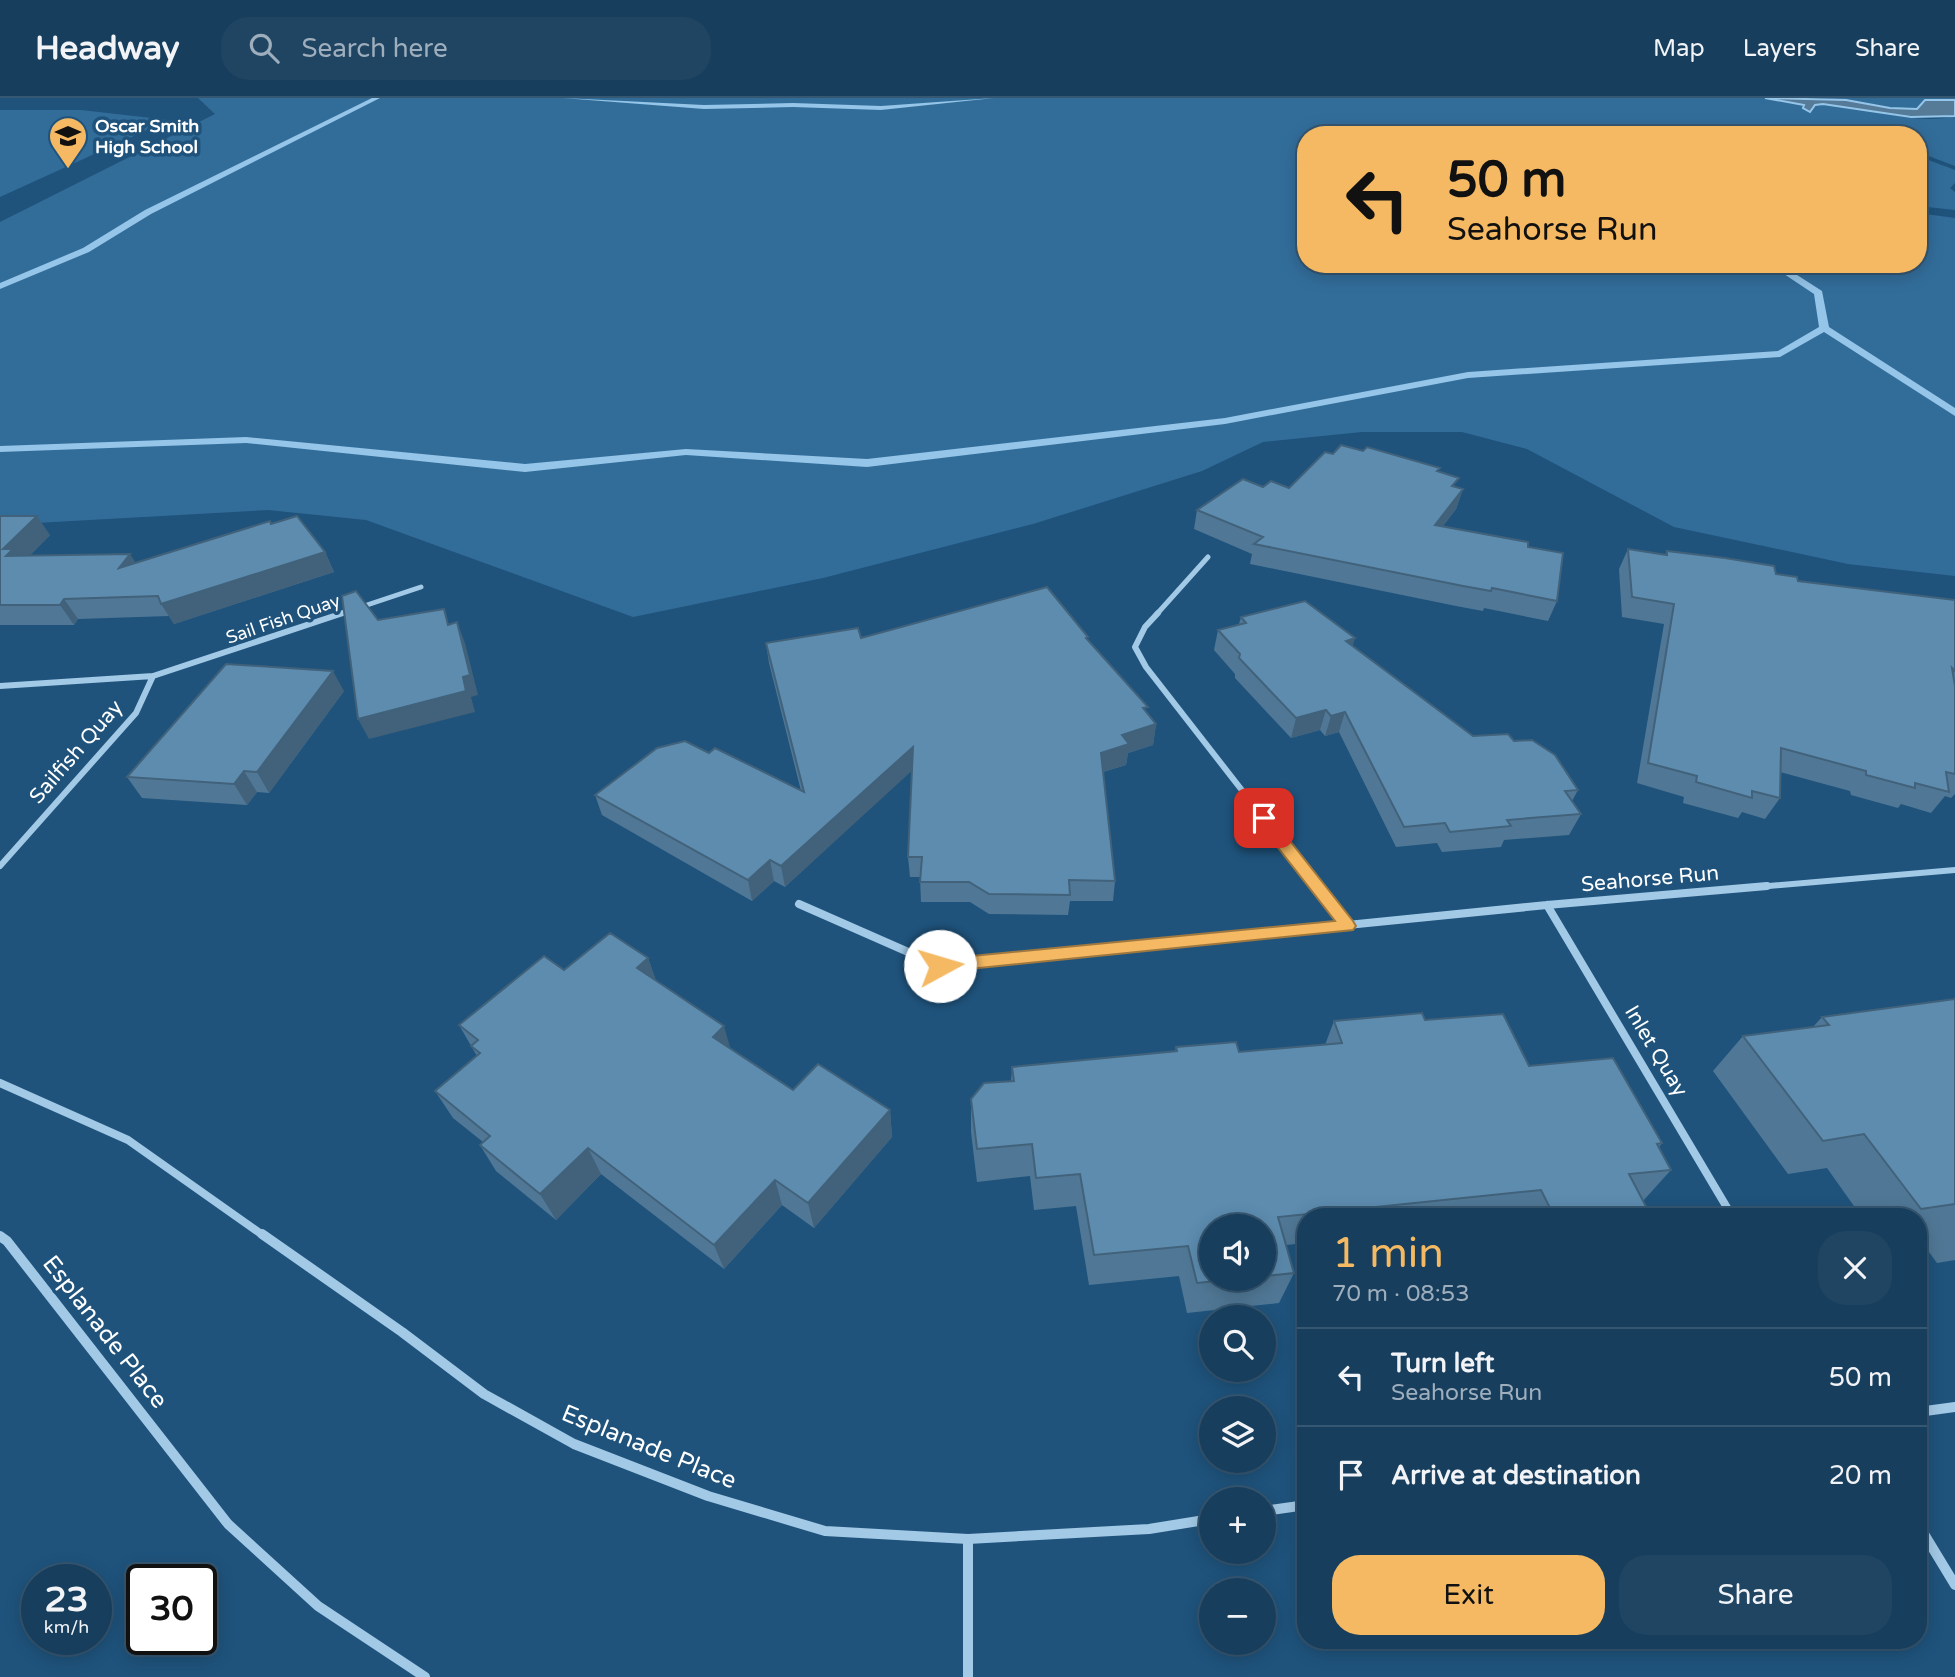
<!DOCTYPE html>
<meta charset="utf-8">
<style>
:root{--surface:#173e5d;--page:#204563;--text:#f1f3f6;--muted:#9eaebc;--line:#365772;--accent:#f4b962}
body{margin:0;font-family:"Varela Round",sans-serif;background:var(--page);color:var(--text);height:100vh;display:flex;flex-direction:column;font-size:26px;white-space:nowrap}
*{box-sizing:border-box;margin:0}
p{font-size:23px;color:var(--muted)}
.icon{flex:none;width:38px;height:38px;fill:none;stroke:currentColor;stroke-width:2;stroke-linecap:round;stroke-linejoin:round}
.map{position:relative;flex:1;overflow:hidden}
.sheet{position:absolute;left:1297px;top:1110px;width:630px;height:441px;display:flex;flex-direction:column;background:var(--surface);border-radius:28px;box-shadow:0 4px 18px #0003,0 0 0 2px var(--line)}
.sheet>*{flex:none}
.banner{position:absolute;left:1297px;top:28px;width:630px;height:147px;border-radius:28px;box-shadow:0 4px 18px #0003,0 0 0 2px var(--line);background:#f4b962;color:#111;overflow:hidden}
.controls{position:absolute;left:1199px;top:1116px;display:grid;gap:14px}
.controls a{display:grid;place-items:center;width:77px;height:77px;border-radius:50%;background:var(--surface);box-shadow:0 4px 18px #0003,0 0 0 2px var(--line);font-size:35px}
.speed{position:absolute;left:21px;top:1466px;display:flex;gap:14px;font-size:35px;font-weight:700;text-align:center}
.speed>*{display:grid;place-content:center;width:91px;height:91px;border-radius:50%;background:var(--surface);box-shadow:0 4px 18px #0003,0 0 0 2px var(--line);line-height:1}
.speed small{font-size:18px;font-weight:400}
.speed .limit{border:4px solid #111;border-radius:10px;background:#fff;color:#111}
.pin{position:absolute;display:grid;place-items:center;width:60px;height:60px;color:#fff;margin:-30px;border-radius:14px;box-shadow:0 4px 10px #0006}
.me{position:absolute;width:77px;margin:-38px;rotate:84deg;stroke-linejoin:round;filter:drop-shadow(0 0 5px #0008)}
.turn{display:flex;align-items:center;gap:24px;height:147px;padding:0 35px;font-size:32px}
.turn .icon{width:91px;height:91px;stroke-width:2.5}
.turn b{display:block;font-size:49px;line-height:60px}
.round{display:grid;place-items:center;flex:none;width:74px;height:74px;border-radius:28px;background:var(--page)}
.summary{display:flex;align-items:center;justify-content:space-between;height:119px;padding:0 35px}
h1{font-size:42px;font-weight:600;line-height:52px;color:var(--accent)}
.cta{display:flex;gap:14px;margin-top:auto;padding:14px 35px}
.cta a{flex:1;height:80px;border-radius:28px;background:var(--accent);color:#111;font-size:28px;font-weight:600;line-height:80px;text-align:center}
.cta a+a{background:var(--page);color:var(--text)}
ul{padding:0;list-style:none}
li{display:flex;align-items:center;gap:21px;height:98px;padding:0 35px;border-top:2px solid var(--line)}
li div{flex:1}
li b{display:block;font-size:26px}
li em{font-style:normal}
header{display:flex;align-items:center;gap:42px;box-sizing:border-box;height:98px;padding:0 35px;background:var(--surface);border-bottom:2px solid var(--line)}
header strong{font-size:33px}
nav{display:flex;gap:38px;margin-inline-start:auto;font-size:24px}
.search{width:490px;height:63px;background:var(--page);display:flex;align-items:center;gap:18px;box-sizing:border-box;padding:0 24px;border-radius:28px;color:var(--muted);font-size:26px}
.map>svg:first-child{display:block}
.green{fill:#326d9a}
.water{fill:#567b99;stroke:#95c5e8;stroke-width:2}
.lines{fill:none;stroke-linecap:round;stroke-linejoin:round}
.stream{fill:#95c5e8;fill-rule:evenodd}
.street-far3{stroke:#a2c9e6;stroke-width:5}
.street-far2{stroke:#a2c9e6;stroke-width:6}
.street-far1{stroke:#a2c9e6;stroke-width:8}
.street{stroke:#a2c9e6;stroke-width:10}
.wall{fill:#507896;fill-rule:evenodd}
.shaded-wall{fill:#41627a}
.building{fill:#5d8caf;stroke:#41627a;stroke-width:2}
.route{fill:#f4b962;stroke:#9f7840;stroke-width:2}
.labels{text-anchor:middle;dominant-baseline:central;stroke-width:7;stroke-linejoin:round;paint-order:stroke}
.far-poi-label{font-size:18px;font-weight:bold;fill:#fff;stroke:#1f537c;text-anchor:start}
.far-street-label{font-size:18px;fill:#fff;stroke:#1f537c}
.street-label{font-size:21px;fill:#fff;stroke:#1f537c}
.near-street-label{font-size:24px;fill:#fff;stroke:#1f537c}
</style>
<header>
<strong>Headway</strong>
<div class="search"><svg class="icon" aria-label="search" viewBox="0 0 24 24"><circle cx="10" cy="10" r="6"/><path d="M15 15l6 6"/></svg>Search here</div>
<nav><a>Map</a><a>Layers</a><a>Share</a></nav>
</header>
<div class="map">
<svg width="1955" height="1579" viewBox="0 0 1955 1579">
<rect width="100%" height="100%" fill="#1f537c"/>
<path class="green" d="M 198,0 L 1765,0 C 1785,5 1804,6 1824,6 C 1867,6 1912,29 1955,18 L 1955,68 L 1918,54 L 1918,37 L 1306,37 L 1306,166 L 1918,166 L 1918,115 L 1955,120 L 1955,478 L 1848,466 L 1674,429 L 1527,351 L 1462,334 L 1362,334 L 1263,344 L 1202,373 L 1033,426 L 823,480 L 633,519 L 366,422 L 268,412 L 0,427 L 0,124 L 215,16 Z
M 1814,0 L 1955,0 L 1955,2 L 1935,1 L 1917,11 L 1905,12 L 1846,2 Z
M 0,12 L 81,12 L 169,22 L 0,99 Z
M 1918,58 L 1955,72 L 1955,85 L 1950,90 L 1955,94 L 1955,112 L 1918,108 Z"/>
<path class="water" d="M 1765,0 L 1846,2 L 1890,10 L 1917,11 L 1925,2 L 1955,2 L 1955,18 L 1911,19 L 1823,6 L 1815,7 L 1810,14 L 1803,10 L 1804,7 Z"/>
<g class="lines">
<path class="stream" d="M 372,0 L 380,0 L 151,116 L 89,154 L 0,191 L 0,185 L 83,150 L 145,112 Z
M 563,0 L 704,7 L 793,5 L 881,8 L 994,0 L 881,12 L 793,9 L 704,11 Z
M 1769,166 L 1780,166 L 1822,193 L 1829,229 L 1955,310 L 1955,318 L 1824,234 L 1780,259 L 1468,280 L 1225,326 L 867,369 L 686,357 L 525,374 L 246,345 L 0,354 L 0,348 L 246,339 L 525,366 L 686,351 L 867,361 L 1225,320 L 1468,274 L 1778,253 L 1819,229 L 1814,196 Z"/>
<path class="street-far3" d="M 337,517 L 421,489
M 1156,517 L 1208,459"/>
<path class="street-far2" d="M 1158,515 L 1145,529 L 1135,549 L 1146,569 L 1318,790
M 0,588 L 153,578 L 343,515
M 0,768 L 136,615 L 153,578
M 1746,790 L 1955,772"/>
<path class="street-far1" d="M 1317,788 L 1348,828
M 799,806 L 940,868 L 1547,807 L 1767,788
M 1547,807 L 1732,1118
M 0,985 L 128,1042 L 264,1138"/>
<path class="street" d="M 262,1136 L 402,1234 L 484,1296 L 574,1346 L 708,1398 L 825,1433 L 968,1441 L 1149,1431 L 1211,1421
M 0,1138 L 7,1143 L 228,1426 L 318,1508 L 425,1579
M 1918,1314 L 1955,1309
M 1264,1413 L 1306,1407
M 1918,1426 L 1955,1487
M 968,1441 L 968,1579"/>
</g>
<path class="wall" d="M 1333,356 L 1439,374 L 1456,389 L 1463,391 L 1456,411 L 1443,428 L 1528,449 L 1557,503 L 1548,523 L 1484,510 L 1483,513 L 1456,508 L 1250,466 L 1252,456 L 1194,431 L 1197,412 L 1263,389 L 1289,390 Z
M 0,418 L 50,437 L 30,457 L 136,465 L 271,426 L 325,454 L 334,474 L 174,526 L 169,518 L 78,521 L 74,527 L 0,527 Z
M 1628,451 L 1665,457 L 1667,453 L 1776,476 L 1798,483 L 1955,502 L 1955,696 L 1951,700 L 1945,698 L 1931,715 L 1901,706 L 1898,710 L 1851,697 L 1850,693 L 1780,674 L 1780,700 L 1765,721 L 1742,714 L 1738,720 L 1683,705 L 1684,699 L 1637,685 L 1664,526 L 1622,519 L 1619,471 Z
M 1241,519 L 1353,548 L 1473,638 L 1514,643 L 1578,692 L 1572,703 L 1581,716 L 1569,737 L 1504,742 L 1501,749 L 1442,754 L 1437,745 L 1396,749 L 1339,634 L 1325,638 L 1320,632 L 1291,640 L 1235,580 L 1235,576 L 1214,552 L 1218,532 L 1239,526 Z
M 861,540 L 1088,542 L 1156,626 L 1153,647 L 1128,655 L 1126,667 L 1103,674 L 1115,783 L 1113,803 L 1070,803 L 1068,817 L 989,816 L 970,804 L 921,804 L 920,779 L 910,779 L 908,759 L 912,671 L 785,789 L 774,783 L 752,803 L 602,717 L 595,697 L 709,655 L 801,693 L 769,565 L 766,545 Z
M 344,593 L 269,695 L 257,694 L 247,707 L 142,700 L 127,679 Z
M 648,860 L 656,883 L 731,951 L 793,992 L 890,1012 L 892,1039 L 814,1130 L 782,1107 L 724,1171 L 601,1076 L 556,1122 L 496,1073 L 480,1047 L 483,1044 L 453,1020 L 435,993 L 477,958 L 459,927 L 564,872 Z
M 1955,901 L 1955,1162 L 1937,1165 L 1918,1139 L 1918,1118 L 1861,1118 L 1827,1070 L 1788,1076 L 1713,973 L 1743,938 L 1813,929 L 1822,919 Z
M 1425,922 L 1529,968 L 1662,1045 L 1659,1049 L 1671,1072 L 1643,1103 L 1651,1118 L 1306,1118 L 1306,1145 L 1286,1147 L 1294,1175 L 1279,1205 L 1187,1215 L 1179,1178 L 1089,1187 L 1076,1108 L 1034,1112 L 1030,1078 L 977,1084 L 971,1034 L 971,1001 L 1011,983 L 1012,969 L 1175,954 L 1176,949 L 1239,954 L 1325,947 L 1334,923 ZM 1264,1129 L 1264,1181 L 1211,1181 Z"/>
<path class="shaded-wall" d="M 1463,391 L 1456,411 L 1429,446 L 1435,427 Z
M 37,418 L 50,437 L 23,465 L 20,478 L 3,451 Z
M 325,454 L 334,474 L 174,526 L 161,506 Z
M 130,456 L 143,476 L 119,470 Z
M 64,501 L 78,521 L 74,527 L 60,507 Z
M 457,524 L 465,545 L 478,597 L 471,599 L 475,614 L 369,641 L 358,621 Z
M 1355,540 L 1349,561 L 1346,543 Z
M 333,573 L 344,593 L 269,695 L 257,674 Z
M 1326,612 L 1320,632 L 1291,640 L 1296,620 Z
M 1345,614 L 1339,634 L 1325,638 L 1331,618 Z
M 1156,626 L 1153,647 L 1128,655 L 1126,667 L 1099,675 L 1101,655 L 1122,637 Z
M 913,649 L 915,670 L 785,789 L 781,768 Z
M 244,673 L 257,694 L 247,707 L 234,686 Z
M 770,762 L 774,783 L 752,803 L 748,782 Z
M 648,860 L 658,888 L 637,870 Z
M 724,928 L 732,956 L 713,939 Z
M 890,1012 L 892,1039 L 814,1130 L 808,1105 Z
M 588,1050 L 601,1076 L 556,1122 L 540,1096 Z
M 775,1082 L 782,1107 L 724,1171 L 714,1147 Z"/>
<path class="building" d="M 1341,347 L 1363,353 L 1367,349 L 1440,370 L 1437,373 L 1459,380 L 1452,388 L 1463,391 L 1435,427 L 1528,444 L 1528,449 L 1563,455 L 1557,503 L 1492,490 L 1491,493 L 1463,488 L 1254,446 L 1263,439 L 1197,412 L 1243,381 L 1263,389 L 1271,383 L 1289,390 L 1325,354 L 1333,356 Z
M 0,418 L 37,418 L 3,451 L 13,451 L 6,458 L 130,456 L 119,470 L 270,423 L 271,426 L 297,418 L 325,454 L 161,506 L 158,498 L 64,501 L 60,507 L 0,507 Z
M 1628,451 L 1667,457 L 1667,453 L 1725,460 L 1774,468 L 1776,476 L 1797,479 L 1798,483 L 1955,502 L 1955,573 L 1952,570 L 1955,588 L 1955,676 L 1946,674 L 1949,694 L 1915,685 L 1915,690 L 1866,677 L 1866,673 L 1781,650 L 1780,700 L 1752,693 L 1752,700 L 1696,684 L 1697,678 L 1648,665 L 1674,506 L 1632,499 Z
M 1047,489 L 1088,539 L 1086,540 L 1148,609 L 1143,610 L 1156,626 L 1122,637 L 1129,646 L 1101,655 L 1115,783 L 1069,782 L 1070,797 L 989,796 L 969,784 L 920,784 L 922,759 L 908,759 L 913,649 L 781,768 L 770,762 L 748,782 L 595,697 L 657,650 L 685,643 L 709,655 L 715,650 L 804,694 L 766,545 L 858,530 L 861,540 Z
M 356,493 L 378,522 L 444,511 L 448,527 L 457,524 L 470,577 L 463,579 L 466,593 L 358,621 L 342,498 Z
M 1305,503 L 1355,540 L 1346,543 L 1473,638 L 1508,636 L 1514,643 L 1532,642 L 1555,657 L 1578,692 L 1565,693 L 1581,716 L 1507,722 L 1511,728 L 1450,734 L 1445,725 L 1404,729 L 1345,614 L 1331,618 L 1326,612 L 1296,620 L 1239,560 L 1240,556 L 1218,532 L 1246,525 L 1241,519 Z
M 226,566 L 333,573 L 257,674 L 244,673 L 234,686 L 127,679 Z
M 610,835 L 648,860 L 637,870 L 724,928 L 713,939 L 793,992 L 818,966 L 890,1012 L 808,1105 L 775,1082 L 714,1147 L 588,1050 L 540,1096 L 480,1047 L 490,1038 L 435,993 L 480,955 L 471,948 L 478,942 L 459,927 L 544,858 L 564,872 Z
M 1955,901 L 1955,1106 L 1921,1111 L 1864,1036 L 1823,1043 L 1743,938 L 1829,927 L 1822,919 Z
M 1422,915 L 1425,922 L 1503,916 L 1529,968 L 1613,960 L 1662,1045 L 1657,1046 L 1671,1072 L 1629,1076 L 1651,1118 L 1554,1118 L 1541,1092 L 1278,1119 L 1294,1175 L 1264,1178 L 1264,1129 L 1211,1129 L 1211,1181 L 1236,1181 L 1197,1185 L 1188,1148 L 1094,1157 L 1080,1076 L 1036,1080 L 1032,1046 L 977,1051 L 971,1001 L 984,985 L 1014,983 L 1012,969 L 1177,953 L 1176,949 L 1236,944 L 1239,954 L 1342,945 L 1334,923 Z"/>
<path class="route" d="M 1264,715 L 1269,716 L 1353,823 L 1356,828 L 1353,832 L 940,874 L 934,873 L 931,868 L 934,863 L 940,861 L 1335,823 L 1258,724 L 1256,720 L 1258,716 Z"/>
<defs>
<symbol id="school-pin" viewBox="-11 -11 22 30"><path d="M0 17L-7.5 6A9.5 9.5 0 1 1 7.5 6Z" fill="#f4b962" stroke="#1f537c"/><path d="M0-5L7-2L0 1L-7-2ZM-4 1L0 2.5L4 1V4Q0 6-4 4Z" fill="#111"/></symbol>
</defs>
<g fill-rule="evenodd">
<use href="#school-pin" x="46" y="16" width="44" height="60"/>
</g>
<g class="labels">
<g class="far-poi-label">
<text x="95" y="28">Oscar Smith<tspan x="95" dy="21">High School</tspan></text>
</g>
<g class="far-street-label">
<text transform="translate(283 521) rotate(-19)">Sail Fish Quay</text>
</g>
<g class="street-label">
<text transform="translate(76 654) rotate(-49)">Sailfish Quay</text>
<text transform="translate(1650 781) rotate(-5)">Seahorse Run</text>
<text transform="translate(1656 953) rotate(59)">Inlet Quay</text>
</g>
<g class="near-street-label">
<text transform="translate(105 1234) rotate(52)">Esplanade Place</text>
<text transform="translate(649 1349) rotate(22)">Esplanade Place</text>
</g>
</g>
</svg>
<div class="controls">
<a><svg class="icon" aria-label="sound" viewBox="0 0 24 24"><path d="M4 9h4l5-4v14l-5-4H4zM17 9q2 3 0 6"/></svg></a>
<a><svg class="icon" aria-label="search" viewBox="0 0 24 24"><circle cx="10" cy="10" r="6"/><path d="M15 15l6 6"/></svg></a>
<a><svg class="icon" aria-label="layers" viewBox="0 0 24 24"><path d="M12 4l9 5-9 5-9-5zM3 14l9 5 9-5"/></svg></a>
<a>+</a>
<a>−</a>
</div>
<div class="speed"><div>23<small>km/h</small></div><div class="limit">30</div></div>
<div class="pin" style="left:1264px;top:720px;background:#d93025"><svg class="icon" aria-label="arrive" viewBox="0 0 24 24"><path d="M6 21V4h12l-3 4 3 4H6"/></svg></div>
<svg class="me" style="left:940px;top:868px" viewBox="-20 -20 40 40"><circle r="19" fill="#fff"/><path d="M0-13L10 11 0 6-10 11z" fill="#f4b962"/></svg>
<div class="banner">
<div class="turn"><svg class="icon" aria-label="left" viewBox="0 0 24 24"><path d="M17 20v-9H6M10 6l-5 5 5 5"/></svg><div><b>50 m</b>Seahorse Run</div></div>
</div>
<section class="sheet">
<div class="summary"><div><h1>1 min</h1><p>70 m · 08:53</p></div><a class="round"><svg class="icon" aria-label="close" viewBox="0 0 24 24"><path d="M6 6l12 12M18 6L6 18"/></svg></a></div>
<ul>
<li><svg class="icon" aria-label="left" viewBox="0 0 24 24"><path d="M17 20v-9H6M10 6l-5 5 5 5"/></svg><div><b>Turn left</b><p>Seahorse Run</p></div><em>50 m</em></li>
<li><svg class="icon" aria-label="arrive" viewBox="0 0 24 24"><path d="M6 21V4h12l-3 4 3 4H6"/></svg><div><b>Arrive at destination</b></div><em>20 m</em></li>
</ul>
<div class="cta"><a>Exit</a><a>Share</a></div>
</section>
</div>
